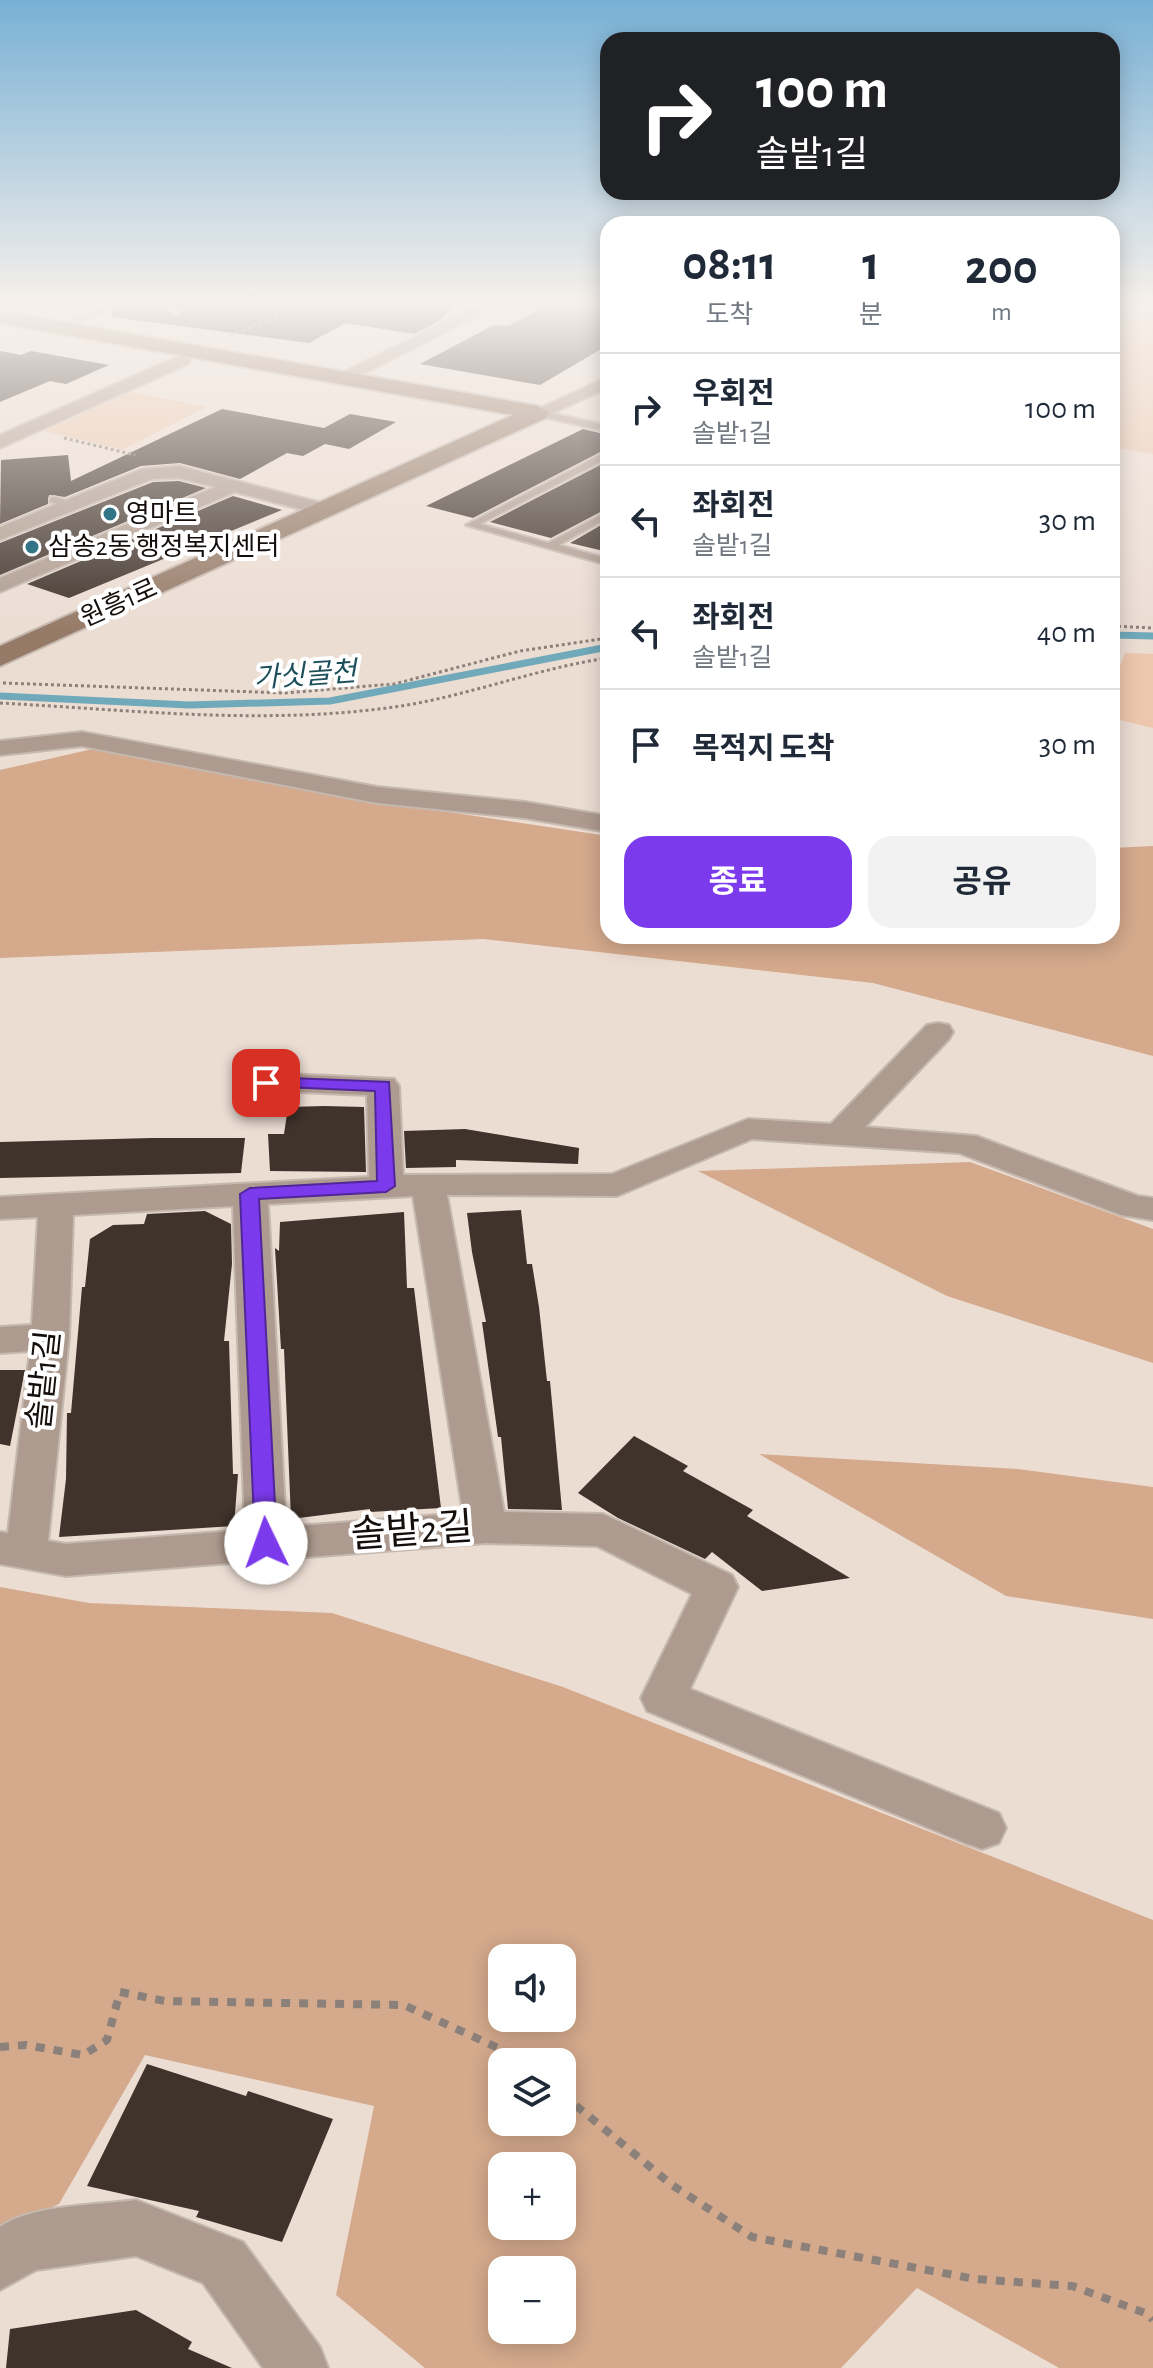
<!DOCTYPE html>
<html lang="ko">
<meta charset="utf-8">
<style>
:root{--surface:#fff;--page:#f2f2f3;--text:#1f2937;--muted:#747a83;--line:#e0e1e3;--accent:#7c3aed}
body{margin:0;font-family:"Alegreya Sans","Noto Sans KR",sans-serif;background:var(--page);color:var(--text);height:100vh;display:flex;flex-direction:column;font-size:30px;white-space:nowrap}
*{box-sizing:border-box;margin:0}
p{font-size:26px;color:var(--muted)}
.icon{flex:none;width:44px;height:44px;fill:none;stroke:currentColor;stroke-width:2;stroke-linecap:round;stroke-linejoin:round}
.map{position:relative;flex:1;overflow:hidden}
.panel{position:absolute;left:600px;top:216px;width:520px;height:728px;display:flex;flex-direction:column;background:var(--surface);border-radius:24px;box-shadow:0 4px 20px #0003}
.panel>*{flex:none}
.banner{position:absolute;left:600px;top:32px;width:520px;height:168px;border-radius:24px;box-shadow:0 4px 20px #0003;background:#202124;color:#fff;overflow:hidden}
.controls{position:absolute;left:488px;top:1944px;display:grid;gap:16px}
.controls a{display:grid;place-items:center;width:88px;height:88px;border-radius:16px;background:var(--surface);box-shadow:0 4px 20px #0003;font-size:40px}
.pin{position:absolute;display:grid;place-items:center;width:68px;height:68px;color:#fff;margin:-34px;border-radius:16px;box-shadow:0 4px 12px #0006}
.me{position:absolute;width:88px;margin:-44px;rotate:357deg;stroke-linejoin:round;filter:drop-shadow(0 0 6px #0008)}
.turn{display:flex;align-items:center;gap:28px;height:168px;padding:0 24px;font-size:36px}
.turn .icon{width:104px;height:104px;stroke-width:2.5}
.turn b{display:block;font-size:56px;line-height:68px}
.eta{display:flex;justify-content:space-evenly;align-items:center;height:136px;text-align:center}
.eta b{font-size:48px;font-weight:700;line-height:56px}
.action{display:flex;gap:16px;margin-top:auto;padding:16px 24px}
.action a{flex:1;height:92px;border-radius:24px;background:var(--accent);color:#fff;font-size:32px;font-weight:700;line-height:92px;text-align:center}
.action a+a{background:var(--page);color:var(--text)}
ul{padding:0;list-style:none}
li{display:flex;align-items:center;gap:24px;height:112px;padding:0 24px;border-top:2px solid var(--line)}
li div{flex:1}
li b{display:block;font-size:30px}
li em{font-style:normal}
.map>svg:first-child{display:block}
.green{fill:#ecc7ad}
.forest{fill:#d4a98c;fill-rule:evenodd}
.lines{fill:none;stroke-linecap:round;stroke-linejoin:round}
.stream{stroke:#70a9b9;stroke-width:7}
.building{fill:#3f332b}
.lane-casing{stroke:#c5b8af;stroke-width:4}
.street-casing{stroke:#c5b8af;stroke-width:4}
.secondary-casing{stroke:#c5b8af;stroke-width:4}
.path-far1{stroke:#8c817a;stroke-width:3;stroke-dasharray:3 3;stroke-linecap:butt}
.path{stroke:#8c817a;stroke-width:8;stroke-dasharray:9 9;stroke-linecap:butt}
.lane{fill:#ae9b8f;fill-rule:evenodd}
.street{fill:#ae9b8f;fill-rule:evenodd}
.secondary{fill:#957a67;fill-rule:evenodd}
.route{fill:#7c3aed;stroke:#51269a;stroke-width:2}
.poi-dot{fill:#327586;stroke:#fff;stroke-width:3}
.labels{text-anchor:middle;dominant-baseline:central;stroke-width:8;stroke-linejoin:round;paint-order:stroke}
.far-poi-label{font-size:26px;fill:#140f0c;stroke:#fff;text-anchor:start}
.far-street-label{font-size:26px;fill:#140f0c;stroke:#fff}
.far-water-label{font-size:28px;font-style:italic;fill:#1d4f5b;stroke:#fff}
.street-label{font-size:32px;fill:#140f0c;stroke:#fff}
.near-street-label{font-size:38px;fill:#140f0c;stroke:#fff}
</style>
<div class="map">
<svg width="1153" height="2368" viewBox="0 0 1153 2368">
<rect width="100%" height="100%" fill="#ecddd3"/>
<path class="green" d="M 1112,301 L 1153,301 L 1153,454 L 1112,447 Z
M 131,392 L 207,407 L 122,450 L 45,431 Z
M 1125,653 L 1153,654 L 1153,728 L 1112,718 L 1112,686 Z"/>
<path class="forest" d="M 97,748 L 375,801 L 608,836 L 608,936 L 1112,936 L 1112,848 L 1153,846 L 1153,1056 L 873,983 L 484,939 L 0,958 L 0,770 Z
M 970,1162 L 1153,1229 L 1153,1363 L 947,1296 L 698,1171 Z
M 759,1454 L 1018,1469 L 1153,1487 L 1153,1619 L 1006,1596 Z
M 0,1587 L 89,1603 L 332,1613 L 563,1687 L 1153,1920 L 1153,2368 L 1059,2368 L 917,2288 L 841,2368 L 425,2368 L 336,2295 L 374,2106 L 145,2055 L 59,2204 L 0,2231 ZM 502,1958 L 562,1958 L 562,2018 L 502,2018 ZM 502,2062 L 562,2062 L 562,2122 L 502,2122 ZM 502,2166 L 562,2166 L 562,2226 L 502,2226 ZM 502,2270 L 562,2270 L 562,2330 L 502,2330 Z"/>
<g class="lines">
<path class="stream" d="M 1112,635 L 1153,636
M 0,696 L 189,705 L 330,701 L 608,647"/>
</g>
<path class="building" d="M 133,301 L 150,301 L 175,316 L 184,310 L 169,301 L 460,301 L 439,321 L 414,334 L 346,323 L 309,343 L 112,317 L 112,312 Z
M 556,301 L 608,301 L 608,345 L 540,385 L 420,364 L 494,325 L 508,326 Z
M 0,351 L 21,355 L 31,351 L 109,365 L 66,384 L 50,381 L 0,402 Z
M 222,409 L 324,428 L 350,414 L 396,422 L 349,449 L 325,444 L 303,456 L 287,453 L 240,479 L 180,463 L 141,466 L 65,497 L 49,495 L 48,504 L 0,524 L 1,460 L 68,455 L 71,481 Z
M 583,429 L 608,435 L 608,448 L 473,518 L 426,506 Z
M 608,461 L 608,508 L 551,538 L 490,522 Z
M 179,481 L 206,488 L 0,575 L 0,543 L 153,482 Z
M 233,496 L 282,510 L 69,598 L 27,584 Z
M 608,521 L 608,552 L 570,543 Z
M 324,1106 L 364,1107 L 366,1172 L 270,1171 L 268,1134 L 284,1134 L 288,1107 Z
M 465,1129 L 579,1148 L 578,1164 L 456,1160 L 456,1167 L 406,1168 L 404,1131 Z
M 151,1138 L 245,1138 L 241,1173 L 0,1178 L 0,1142 Z
M 521,1210 L 527,1264 L 532,1264 L 539,1307 L 547,1381 L 550,1381 L 562,1510 L 508,1509 L 501,1437 L 498,1437 L 482,1322 L 486,1322 L 472,1252 L 467,1213 Z
M 205,1211 L 231,1224 L 232,1264 L 224,1341 L 229,1341 L 233,1474 L 238,1474 L 234,1526 L 59,1537 L 66,1479 L 67,1413 L 71,1413 L 82,1287 L 85,1287 L 90,1239 L 113,1225 L 144,1224 L 147,1214 Z
M 404,1212 L 407,1288 L 414,1288 L 441,1508 L 370,1512 L 370,1509 L 291,1519 L 284,1349 L 281,1349 L 275,1248 L 279,1251 L 280,1222 Z
M 0,1370 L 25,1370 L 10,1446 L 0,1444 Z
M 634,1436 L 688,1466 L 683,1471 L 753,1510 L 747,1516 L 850,1578 L 762,1591 L 712,1552 L 705,1559 L 618,1518 L 578,1493 Z
M 147,2064 L 246,2096 L 248,2091 L 333,2119 L 282,2242 L 196,2217 L 199,2211 L 87,2186 Z
M 136,2310 L 192,2342 L 188,2349 L 232,2368 L 6,2368 L 10,2329 Z"/>
<g class="lines">
<defs>
<path id="lane" d="M 119,301 L 130,301 L 63,329 L 56,327 Z
M 153,301 L 163,301 L 181,311 L 174,313 Z
M 538,410 L 608,426 L 608,432 L 535,415 L 533,413 Z
M 608,451 L 608,458 L 480,524 L 548,543 L 608,511 L 608,518 L 559,545 L 608,559 L 608,565 L 466,525 Z
M 54,497 L 75,503 L 76,505 L 71,508 L 50,502 L 50,498 Z"/>
<path id="street" d="M 487,301 L 507,301 L 349,381 L 343,382 L 334,377 Z
M 182,355 L 190,360 L 188,364 L 0,448 L 0,435 Z
M 608,377 L 608,388 L 544,417 L 538,418 L 529,413 Z
M 179,466 L 333,506 L 336,510 L 326,516 L 235,492 L 0,592 L 0,578 L 215,487 L 179,478 L 152,479 L 0,540 L 0,527 L 142,469 Z
M 82,732 L 377,787 L 525,802 L 608,816 L 608,832 L 525,818 L 377,803 L 82,746 L 0,755 L 0,741 Z
M 938,1023 L 949,1025 L 953,1032 L 949,1039 L 865,1127 L 976,1136 L 1138,1196 L 1153,1198 L 1153,1220 L 1121,1215 L 959,1153 L 752,1139 L 617,1196 L 447,1195 L 504,1512 L 603,1514 L 732,1575 L 738,1587 L 690,1689 L 999,1813 L 1006,1828 L 999,1843 L 982,1849 L 965,1843 L 647,1711 L 641,1698 L 692,1594 L 597,1546 L 486,1543 L 66,1576 L 0,1564 L 0,1532 L 8,1533 L 30,1351 L 0,1353 L 0,1327 L 32,1325 L 38,1217 L 0,1219 L 0,1197 L 369,1177 L 367,1095 L 255,1090 L 250,1083 L 255,1076 L 266,1073 L 394,1079 L 399,1086 L 403,1175 L 612,1174 L 748,1119 L 831,1124 L 927,1025 ZM 413,1196 L 463,1513 L 286,1527 L 268,1204 ZM 233,1206 L 245,1530 L 66,1544 L 48,1541 L 69,1337 L 73,1215 Z
M 136,2200 L 243,2242 L 320,2347 L 328,2368 L 263,2368 L 203,2283 L 136,2256 L 36,2270 L 0,2290 L 0,2227 C 29,2205 99,2205 136,2200 Z"/>
<path id="secondary" d="M 0,311 L 538,406 L 549,413 L 546,418 L 0,666 L 0,646 L 513,415 L 0,323 Z"/>
</defs>
<use href="#lane" class="lane-casing"/>
<use href="#street" class="street-casing"/>
<use href="#secondary" class="secondary-casing"/>
<path class="path-far1" d="M 231,336 L 309,301
M 64,438 L 135,455
M 1112,626 L 1153,628
M 3,683 L 285,693 L 394,684 L 520,651 L 608,638
M 0,703 C 133,710 268,726 401,706 C 471,695 538,668 608,658"/>
<path class="path" d="M 0,2047 L 26,2045 L 83,2055 L 107,2040 L 120,1992 L 165,2001 L 404,2005 L 529,2062
M 562,2094 L 672,2185 L 752,2237 L 975,2279 L 1072,2286 L 1148,2314 L 1153,2320"/>
<use href="#lane" class="lane"/>
<use href="#street" class="street"/>
<use href="#secondary" class="secondary"/>
</g>
<linearGradient id="sky" x2="0" y2="1"><stop stop-color="#78b0d5"/><stop offset="0.48" stop-color="#f6f0eb"/><stop offset="1" stop-color="#f6f0eb" stop-opacity="0"/></linearGradient>
<rect width="1153" height="632" fill="url(#sky)"/>
<path class="route" d="M 266,1077 L 389,1082 L 395,1186 L 386,1192 L 259,1199 L 277,1543 L 274,1549 L 258,1549 L 255,1543 L 240,1194 L 250,1188 L 377,1181 L 375,1091 L 260,1086 L 257,1083 Z"/>
<g class="poi-dot">
<circle cx="110" cy="514" r="8"/>
<circle cx="32" cy="547" r="8"/>
</g>
<g class="labels">
<g class="far-poi-label">
<text x="126" y="514">영마트</text>
<text x="48" y="547">삼송2동 행정복지센터</text>
</g>
<g class="far-street-label">
<text transform="translate(119 603) rotate(-24)">원흥1로</text>
</g>
<g class="far-water-label">
<text transform="translate(305 676) rotate(-4)">가싯골천</text>
</g>
<g class="street-label">
<text transform="translate(44 1380) rotate(-84)">솔밭1길</text>
</g>
<g class="near-street-label">
<text transform="translate(412 1532) rotate(-4)">솔밭2길</text>
</g>
</g>
</svg>
<div class="controls">
<a><svg class="icon" aria-label="sound" viewBox="0 0 24 24"><path d="M4 9h4l5-4v14l-5-4H4zM17 9q2 3 0 6"/></svg></a>
<a><svg class="icon" aria-label="layers" viewBox="0 0 24 24"><path d="M12 4l9 5-9 5-9-5zM3 14l9 5 9-5"/></svg></a>
<a>+</a>
<a>−</a>
</div>
<div class="pin" style="left:266px;top:1083px;background:#d93025"><svg class="icon" aria-label="arrive" viewBox="0 0 24 24"><path d="M6 21V4h12l-3 4 3 4H6"/></svg></div>
<svg class="me" style="left:266px;top:1543px" viewBox="-20 -20 40 40"><circle r="19" fill="#fff"/><path d="M0-13L10 11 0 6-10 11z" fill="#7c3aed"/></svg>
<div class="banner">
<div class="turn"><svg class="icon" aria-label="right" viewBox="0 0 24 24"><path d="M7 20v-9h11M14 6l5 5-5 5"/></svg><div><b>100 m</b>솔밭1길</div></div>
</div>
<section class="panel">
<div class="eta">
<div><b>08:11</b><p>도착</p></div>
<div><b>1</b><p>분</p></div>
<div><b>200</b><p>m</p></div>
</div>
<ul>
<li><svg class="icon" aria-label="right" viewBox="0 0 24 24"><path d="M7 20v-9h11M14 6l5 5-5 5"/></svg><div><b>우회전</b><p>솔밭1길</p></div><em>100 m</em></li>
<li><svg class="icon" aria-label="left" viewBox="0 0 24 24"><path d="M17 20v-9H6M10 6l-5 5 5 5"/></svg><div><b>좌회전</b><p>솔밭1길</p></div><em>30 m</em></li>
<li><svg class="icon" aria-label="left" viewBox="0 0 24 24"><path d="M17 20v-9H6M10 6l-5 5 5 5"/></svg><div><b>좌회전</b><p>솔밭1길</p></div><em>40 m</em></li>
<li><svg class="icon" aria-label="arrive" viewBox="0 0 24 24"><path d="M6 21V4h12l-3 4 3 4H6"/></svg><div><b>목적지 도착</b></div><em>30 m</em></li>
</ul>
<div class="action"><a>종료</a><a>공유</a></div>
</section>
</div>
